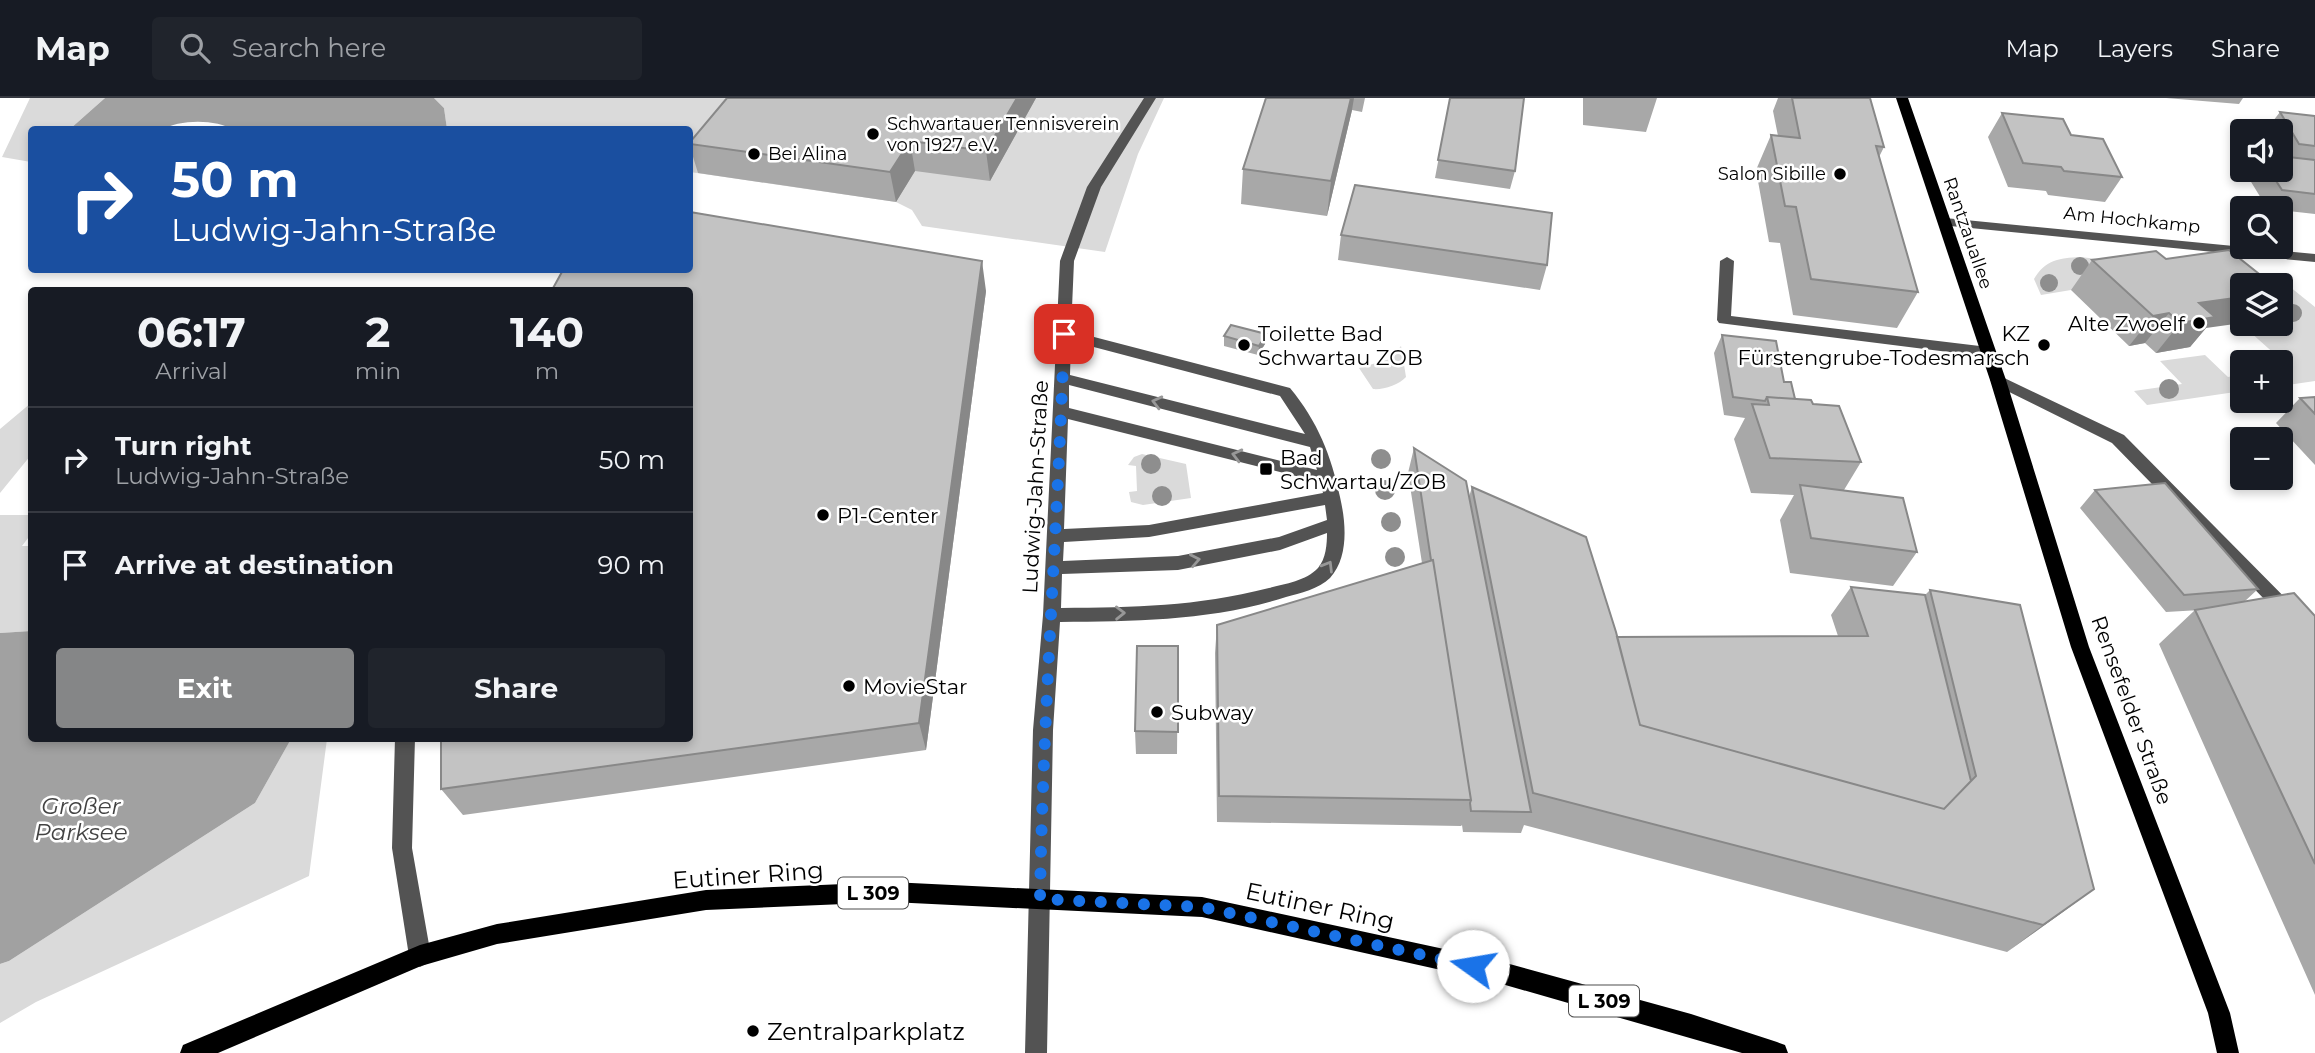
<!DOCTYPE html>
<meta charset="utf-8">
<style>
:root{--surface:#171b24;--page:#20242c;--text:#f1f3f6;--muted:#9ea1a6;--line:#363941;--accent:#858687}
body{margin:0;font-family:Montserrat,sans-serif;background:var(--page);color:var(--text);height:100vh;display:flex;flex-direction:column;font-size:26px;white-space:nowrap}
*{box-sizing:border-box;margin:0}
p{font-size:23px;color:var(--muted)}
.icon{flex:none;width:38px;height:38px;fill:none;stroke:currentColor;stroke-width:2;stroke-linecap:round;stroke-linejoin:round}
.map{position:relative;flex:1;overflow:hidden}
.drawer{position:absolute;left:28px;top:189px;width:665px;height:455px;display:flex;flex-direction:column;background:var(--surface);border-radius:7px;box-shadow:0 4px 10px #0003}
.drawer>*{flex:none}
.hud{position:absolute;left:28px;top:28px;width:665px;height:147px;border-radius:7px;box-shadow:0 4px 10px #0003;background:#1a4fa0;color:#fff;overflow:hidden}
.fabs{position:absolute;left:2230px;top:21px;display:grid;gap:14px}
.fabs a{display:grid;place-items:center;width:63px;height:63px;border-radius:7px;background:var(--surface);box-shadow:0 4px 10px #0003;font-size:35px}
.pin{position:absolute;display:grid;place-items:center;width:60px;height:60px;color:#fff;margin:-30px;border-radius:14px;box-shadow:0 4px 10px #0006}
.me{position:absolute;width:77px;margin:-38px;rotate:283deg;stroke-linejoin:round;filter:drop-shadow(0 0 5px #0008)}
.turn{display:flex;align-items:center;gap:24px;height:147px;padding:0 28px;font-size:32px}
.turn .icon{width:91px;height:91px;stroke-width:2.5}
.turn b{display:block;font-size:49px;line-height:60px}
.eta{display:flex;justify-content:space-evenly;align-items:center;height:119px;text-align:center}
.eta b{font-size:42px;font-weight:700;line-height:49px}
.button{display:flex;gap:14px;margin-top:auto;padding:14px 28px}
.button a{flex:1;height:80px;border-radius:7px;background:var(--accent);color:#fff;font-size:28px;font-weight:700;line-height:80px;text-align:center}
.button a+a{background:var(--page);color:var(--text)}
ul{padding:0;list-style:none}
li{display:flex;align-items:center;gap:21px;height:105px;padding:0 28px;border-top:2px solid var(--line)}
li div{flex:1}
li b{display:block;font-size:26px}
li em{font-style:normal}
header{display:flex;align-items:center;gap:42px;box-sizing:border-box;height:98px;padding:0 35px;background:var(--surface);border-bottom:2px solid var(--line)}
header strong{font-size:33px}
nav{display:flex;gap:38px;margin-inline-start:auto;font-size:24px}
.search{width:490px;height:63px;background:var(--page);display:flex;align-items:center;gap:18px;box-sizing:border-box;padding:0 24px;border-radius:7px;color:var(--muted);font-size:26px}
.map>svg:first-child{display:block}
.green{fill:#dadada}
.water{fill:#a1a1a1}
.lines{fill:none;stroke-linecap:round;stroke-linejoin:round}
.minor{fill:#535353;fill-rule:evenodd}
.major{fill:#000;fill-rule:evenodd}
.tree{fill:#8e8e8e}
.wall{fill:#a8a8a8}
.shaded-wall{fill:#888}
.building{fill:#c3c3c3;stroke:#888;stroke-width:2}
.oneway{stroke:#989898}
.route{stroke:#1a73e8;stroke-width:12;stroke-dasharray:0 21.6}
.poi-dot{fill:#000;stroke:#fff;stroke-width:2.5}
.labels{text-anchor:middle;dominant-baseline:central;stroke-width:5;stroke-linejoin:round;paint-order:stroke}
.far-poi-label{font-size:18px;fill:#000;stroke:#fff;text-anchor:start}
.far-street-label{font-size:18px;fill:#000;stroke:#fff}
.shield{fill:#fff;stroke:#4c4c4c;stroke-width:2}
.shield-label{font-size:19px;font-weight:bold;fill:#000}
.poi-label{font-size:21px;fill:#000;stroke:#fff;text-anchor:start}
.street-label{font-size:21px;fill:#000;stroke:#fff}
.water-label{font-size:23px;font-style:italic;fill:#424242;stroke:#fff}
.near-street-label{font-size:24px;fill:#000;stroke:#fff}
.near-poi-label{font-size:24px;fill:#000;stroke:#fff;text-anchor:start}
</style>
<header>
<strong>Map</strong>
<div class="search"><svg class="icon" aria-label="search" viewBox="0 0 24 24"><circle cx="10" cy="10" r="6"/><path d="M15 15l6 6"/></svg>Search here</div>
<nav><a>Map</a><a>Layers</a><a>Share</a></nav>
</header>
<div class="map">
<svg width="2315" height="955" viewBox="0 0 2315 955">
<rect width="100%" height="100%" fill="#fff"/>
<path class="green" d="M 30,0 L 105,0 L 70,31 L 32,32 L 31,64 L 2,59 Z
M 434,0 L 1164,0 L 1138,56 L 1105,154 L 922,128 L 912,112 L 896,104 L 690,74 L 690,32 L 447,31 L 444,10 Z
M 2080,159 L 2280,181 L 2315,209 L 2315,283 L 2280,288 L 2280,269 L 2287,267 L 2240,225 L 2280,226 L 2280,187 L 2071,192 L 2041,197 L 2034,181 C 2045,162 2059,160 2080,159 Z
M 1401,248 L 1406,279 C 1399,287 1383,292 1373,291 L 1359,270 L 1390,261 Z
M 2205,257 L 2228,279 L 2242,276 L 2242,293 L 2147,307 L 2134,293 L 2182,286 L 2160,263 Z
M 31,305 L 31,357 L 0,395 L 0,331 Z
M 1142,356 L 1186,366 L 1191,400 L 1143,407 L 1131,404 L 1129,394 L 1137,393 L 1136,368 L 1128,367 L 1134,359 Z
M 0,417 L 31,417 L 31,436 L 22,448 L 31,448 L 31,533 L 0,535 Z
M 291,641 L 327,641 L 309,778 L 36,904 L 0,925 L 0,866 L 9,863 L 255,705 Z"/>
<path class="water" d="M 105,0 L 434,0 L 444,10 L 447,31 L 234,32 C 216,21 180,21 161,32 L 70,31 Z
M 31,533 L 32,640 L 291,641 L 255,705 L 9,863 L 0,866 L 0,535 Z"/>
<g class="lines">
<path class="minor" d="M 1144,0 L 1156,0 L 1101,89 L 1074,163 L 1071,233 L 1290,290 C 1318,324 1331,357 1340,399 C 1346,425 1349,459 1330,480 C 1319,491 1300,495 1286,499 C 1212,523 1138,523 1060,524 L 1053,632 L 1047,955 L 1025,955 L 1033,632 L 1043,517 L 1060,163 L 1087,89 ZM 1071,243 L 1280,298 L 1305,336 L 1070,277 ZM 1069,287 L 1310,349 L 1317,372 L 1069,310 ZM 1068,321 L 1320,384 L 1323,395 L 1149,427 L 1064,431 ZM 1325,407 L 1327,422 L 1279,439 L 1178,458 L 1063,463 L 1064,444 L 1149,439 ZM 1327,435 C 1327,446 1326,461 1318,470 C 1306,483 1284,486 1269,490 C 1194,509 1136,509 1061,510 L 1062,476 L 1178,472 L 1280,452 Z
M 1945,120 L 2315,156 L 2315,164 L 1940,127 L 1938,124 Z
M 1727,159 L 1734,163 L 1731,218 L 1988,249 L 1995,254 L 1988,259 L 1719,225 L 1717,222 L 1720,163 Z
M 1998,277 L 2124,337 L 2315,530 L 2315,549 L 2309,547 L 2112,345 L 1993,286 L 1990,282 Z
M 395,640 L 415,640 L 412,750 L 431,858 L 428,865 L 420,869 L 412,865 L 409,858 L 392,750 Z"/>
<path class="major" d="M 1896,0 L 1908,0 L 2006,282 L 2089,549 L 2230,915 L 2239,955 L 2217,955 L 2208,915 L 2071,549 L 1990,282 Z
M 891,784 L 1202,799 L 1495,862 L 1691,916 L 1777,944 L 1785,947 L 1788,955 L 1742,955 L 1495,884 L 1202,819 L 891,804 L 706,812 L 497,846 L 421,868 L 218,955 L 180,955 L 183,947 L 420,847 L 497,826 L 706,792 Z"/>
</g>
<g class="tree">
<circle cx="2080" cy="168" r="9"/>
<circle cx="2049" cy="185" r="9"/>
<circle cx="2293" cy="215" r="9"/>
<circle cx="2169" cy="291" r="10"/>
<circle cx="1381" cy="361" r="10"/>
<circle cx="1151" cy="366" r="10"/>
<circle cx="1385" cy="392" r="10"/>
<circle cx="1162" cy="398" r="10"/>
<circle cx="1391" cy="424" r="10"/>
<circle cx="1395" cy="459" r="10"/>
</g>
<path class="wall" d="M 727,0 L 1036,0 L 990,83 L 915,73 L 896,104 L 698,75 L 690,49 L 690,44 Z
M 1266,0 L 1365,0 L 1362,14 L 1352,12 L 1327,118 L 1241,106 L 1243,71 Z
M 1450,0 L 1515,73 L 1510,91 L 1435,80 Z
M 1583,0 L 1657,0 L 1646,34 L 1583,27 Z
M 1778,0 L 1870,0 L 1884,49 L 1879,59 L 1918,194 L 1897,230 L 1793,217 L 1780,145 L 1769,144 L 1756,72 L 1771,37 L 1778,38 L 1773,13 Z
M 2166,0 L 2243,0 L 2239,6 Z
M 2280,14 L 2315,18 L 2315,116 L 2280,112 L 2280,110 L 2267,110 L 2245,74 L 2247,72 L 2280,72 L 2282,58 L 2280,56 L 2280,33 L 2267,33 L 2266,32 Z
M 2002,15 L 2071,37 L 2122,79 L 2105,104 L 2048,97 L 2046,93 L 2008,89 L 1988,39 Z
M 1341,137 L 1547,167 L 1540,192 L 1338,162 Z
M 2092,162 L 2206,230 L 2190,249 L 2156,255 L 2145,245 L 2129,248 L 2071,192 Z
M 986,193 L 926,652 L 463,717 L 441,691 Z
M 1266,236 L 1265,246 L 1258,257 L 1224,248 L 1224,238 Z
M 1722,237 L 1784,284 L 1795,301 L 1813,306 L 1861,364 L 1844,392 L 1917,454 L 1893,488 L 1790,475 L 1780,422 L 1794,397 L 1751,395 L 1734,341 L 1745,320 L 1724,317 L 1714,255 Z
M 2315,299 L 2315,367 L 2276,325 L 2300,300 Z
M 1414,350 L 1469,399 L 1472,389 L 1617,539 L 1838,538 L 1831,517 L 1851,489 L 1925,497 L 1930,492 L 2094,791 L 2007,854 L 1524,727 L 1521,735 L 1463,734 L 1462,727 L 1461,728 L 1217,724 L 1215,555 L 1217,527 L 1422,465 L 1408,375 Z
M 2095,392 L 2258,491 L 2244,504 L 2315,518 L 2315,897 L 2159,546 L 2195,512 L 2200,512 L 2166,514 L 2080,410 Z
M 1178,548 L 1177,656 L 1136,656 L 1135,633 Z"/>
<path class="shaded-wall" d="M 1017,0 L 1036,0 L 990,83 L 986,53 Z
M 1351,0 L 1354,0 L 1352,12 L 1327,118 L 1331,83 Z
M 910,43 L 915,73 L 896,104 L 890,74 Z
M 982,163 L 986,193 L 926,652 L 919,625 Z
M 2242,199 L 2242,225 L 2206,230 L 2190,249 L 2156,255 L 2180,225 L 2199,205 Z
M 2169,215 L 2145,245 L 2129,248 L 2153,218 Z
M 1266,236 L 1265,246 L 1258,257 L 1259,248 Z
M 2094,791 L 2056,819 L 2007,854 L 2043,827 Z"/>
<path class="building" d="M 727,0 L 1017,0 L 986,53 L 910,43 L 890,74 L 690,46 L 690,44 Z
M 1266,0 L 1351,0 L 1331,83 L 1243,71 Z
M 1450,0 L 1524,0 L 1515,73 L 1438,62 Z
M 1792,0 L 1870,0 L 1884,49 L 1876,48 L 1918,194 L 1811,181 L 1796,109 L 1785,108 L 1771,37 L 1800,40 Z
M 2280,14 L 2315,18 L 2315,48 L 2299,46 Z
M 2002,15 L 2063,21 L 2071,37 L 2103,41 L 2122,79 L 2064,73 L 2061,69 L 2023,65 Z
M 2280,58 L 2315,62 L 2315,96 L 2282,92 L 2269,72 L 2280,72 Z
M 1355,87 L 1552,115 L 1547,167 L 1341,137 Z
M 690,114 L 982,163 L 919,625 L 441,691 L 441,640 L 690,640 L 690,192 L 552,192 L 563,172 L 690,172 Z
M 2229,152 L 2273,187 L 2242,187 L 2242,199 L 2199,205 L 2215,219 L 2180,225 L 2169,215 L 2153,218 L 2092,162 L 2156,153 L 2166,161 Z
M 1231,227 L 1266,236 L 1259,248 L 1224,238 Z
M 1722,237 L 1776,243 L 1784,284 L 1791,284 L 1795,301 L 1767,299 L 1765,303 L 1733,299 Z
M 1767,299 L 1811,302 L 1813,306 L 1839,308 L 1861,364 L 1770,360 L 1752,306 L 1769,307 Z
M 2315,299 L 2315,316 L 2300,300 Z
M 1414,350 L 1466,383 L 1531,714 L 1471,713 L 1470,705 L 1471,702 L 1433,462 L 1431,462 Z
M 2165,385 L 2258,491 L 2184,497 L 2095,392 Z
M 1800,387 L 1903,400 L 1917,454 L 1811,440 Z
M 1472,389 L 1586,439 L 1616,534 L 1640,627 L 1944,711 L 1976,678 L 1930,492 L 2020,507 L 2094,791 L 2043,827 L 1533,695 Z
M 1433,462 L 1471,702 L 1219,698 L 1217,527 Z
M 1851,489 L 1925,497 L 1971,683 L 1944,711 L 1640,627 L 1617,539 L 1868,538 Z
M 2294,495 L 2315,518 L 2315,766 L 2195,512 Z
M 1137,548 L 1178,548 L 1178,634 L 1135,633 Z"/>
<defs><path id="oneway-chevron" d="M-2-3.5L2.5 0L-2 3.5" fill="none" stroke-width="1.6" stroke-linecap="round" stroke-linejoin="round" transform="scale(1.75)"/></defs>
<g class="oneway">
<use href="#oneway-chevron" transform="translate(1157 304) rotate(-166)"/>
<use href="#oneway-chevron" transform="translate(1237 357) rotate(-166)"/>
<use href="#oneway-chevron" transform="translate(1195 462) rotate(-11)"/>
<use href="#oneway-chevron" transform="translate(1328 468) rotate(-59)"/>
<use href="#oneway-chevron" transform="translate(1120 515) rotate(-1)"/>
</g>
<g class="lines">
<path class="route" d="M 1064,236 C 1058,425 1043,612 1040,801 L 1202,809 L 1473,868"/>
</g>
<g class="poi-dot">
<circle cx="873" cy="36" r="7"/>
<circle cx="754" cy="56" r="7"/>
<circle cx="1840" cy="76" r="7"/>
<circle cx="2199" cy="225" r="7"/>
<circle cx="1244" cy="247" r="7"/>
<circle cx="2044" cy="247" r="7"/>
<rect x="1259" y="364" width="14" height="14" rx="3.5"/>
<circle cx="823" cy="417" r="7"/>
<circle cx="849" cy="588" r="7"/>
<circle cx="1157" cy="614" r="7"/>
<circle cx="753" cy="933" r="7"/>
</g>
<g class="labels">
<g class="far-poi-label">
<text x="887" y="26">Schwartauer Tennisverein<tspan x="887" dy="21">von 1927 e.V.</tspan></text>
<text x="768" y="56">Bei Alina</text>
<text x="1826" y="76" text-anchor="end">Salon Sibille</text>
</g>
<g class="far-street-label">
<text transform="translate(2132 122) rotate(6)">Am Hochkamp</text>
<text transform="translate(1968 135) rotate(71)">Rantzauallee</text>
</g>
<g class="shield">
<rect x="838" y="779.5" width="70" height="31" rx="5"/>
<rect x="1569" y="887.5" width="70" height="31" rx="5"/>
</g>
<g class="shield-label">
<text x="873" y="795">L 309</text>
<text x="1604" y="903">L 309</text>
</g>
<g class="poi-label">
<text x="2185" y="225" text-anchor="end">Alte Zwoelf</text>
<text x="1258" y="235">Toilette Bad<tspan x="1258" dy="24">Schwartau ZOB</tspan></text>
<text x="2030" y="235" text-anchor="end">KZ<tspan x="2030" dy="24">Fürstengrube-Todesmarsch</tspan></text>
<text x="1280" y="359">Bad<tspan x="1280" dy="24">Schwartau/ZOB</tspan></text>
<text x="837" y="417">P1-Center</text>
<text x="863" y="588">MovieStar</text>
<text x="1171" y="614">Subway</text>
</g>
<g class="street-label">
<text transform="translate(1035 389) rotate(-87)">Ludwig-Jahn-Straße</text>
<text transform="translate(2132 612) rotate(70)">Rensefelder Straße</text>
</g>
<g class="water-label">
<text x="81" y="708">Großer<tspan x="81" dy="26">Parksee</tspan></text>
</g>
<g class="near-street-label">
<text transform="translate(748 777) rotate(-4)">Eutiner Ring</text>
<text transform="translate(1320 808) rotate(12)">Eutiner Ring</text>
</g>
<g class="near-poi-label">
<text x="767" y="933">Zentralparkplatz</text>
</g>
</g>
</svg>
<div class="fabs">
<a><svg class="icon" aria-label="sound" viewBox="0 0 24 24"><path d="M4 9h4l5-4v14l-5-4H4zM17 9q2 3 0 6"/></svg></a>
<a><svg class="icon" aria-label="search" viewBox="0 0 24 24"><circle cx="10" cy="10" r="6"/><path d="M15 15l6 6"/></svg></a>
<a><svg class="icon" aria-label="layers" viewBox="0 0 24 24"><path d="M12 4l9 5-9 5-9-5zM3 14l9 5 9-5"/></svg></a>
<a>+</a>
<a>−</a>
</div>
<div class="pin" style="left:1064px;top:236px;background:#d93025"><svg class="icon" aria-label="arrive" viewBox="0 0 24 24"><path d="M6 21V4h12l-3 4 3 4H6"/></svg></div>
<svg class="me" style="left:1473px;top:868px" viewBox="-20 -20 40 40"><circle r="19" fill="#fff"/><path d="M0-13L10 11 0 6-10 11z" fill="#1a73e8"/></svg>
<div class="hud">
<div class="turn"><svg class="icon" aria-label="right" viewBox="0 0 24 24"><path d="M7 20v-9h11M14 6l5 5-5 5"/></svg><div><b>50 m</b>Ludwig-Jahn-Straße</div></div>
</div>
<section class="drawer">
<div class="eta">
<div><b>06:17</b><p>Arrival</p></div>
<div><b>2</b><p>min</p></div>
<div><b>140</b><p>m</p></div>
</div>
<ul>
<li><svg class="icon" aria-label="right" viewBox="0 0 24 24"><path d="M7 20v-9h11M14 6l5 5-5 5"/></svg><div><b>Turn right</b><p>Ludwig-Jahn-Straße</p></div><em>50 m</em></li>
<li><svg class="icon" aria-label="arrive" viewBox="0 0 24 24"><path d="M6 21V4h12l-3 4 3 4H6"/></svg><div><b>Arrive at destination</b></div><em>90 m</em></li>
</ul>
<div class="button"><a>Exit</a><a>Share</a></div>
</section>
</div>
